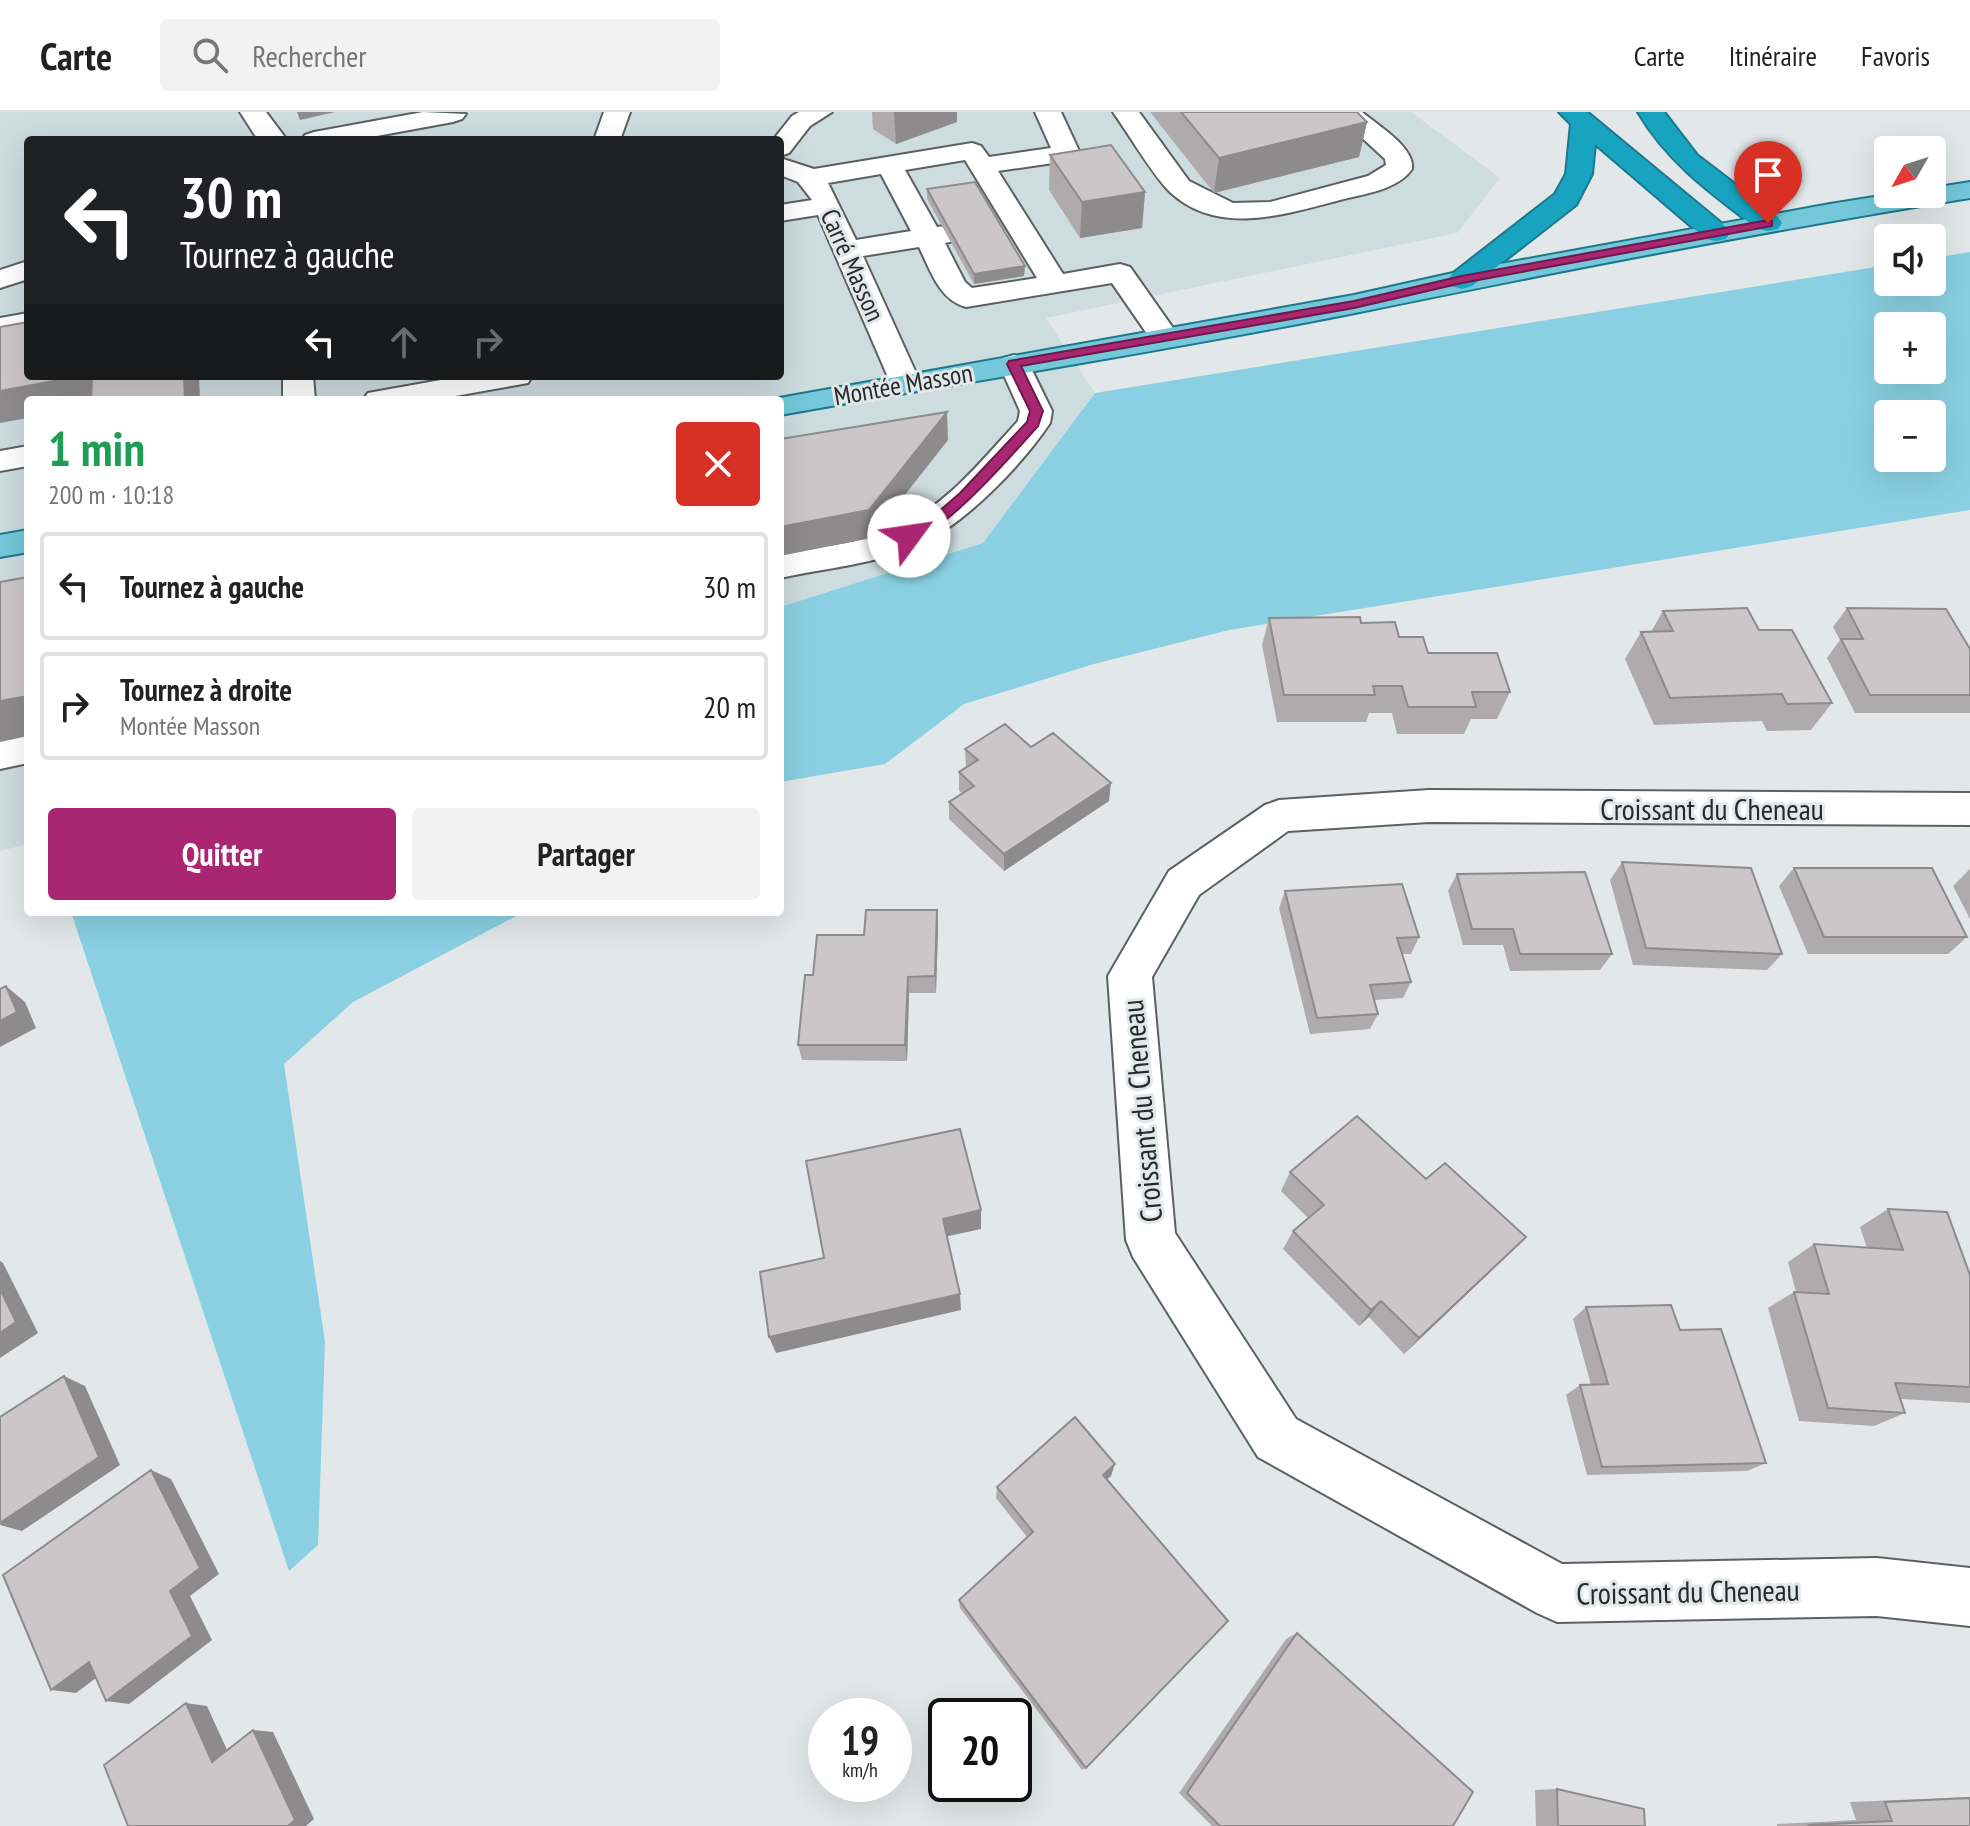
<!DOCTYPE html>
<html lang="fr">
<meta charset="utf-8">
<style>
:root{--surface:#fff;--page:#f2f2f2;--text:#222;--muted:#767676;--line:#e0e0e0;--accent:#a92672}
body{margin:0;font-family:"PT Sans Narrow",sans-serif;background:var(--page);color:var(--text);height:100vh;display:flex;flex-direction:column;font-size:30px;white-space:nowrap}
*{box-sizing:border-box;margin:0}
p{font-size:26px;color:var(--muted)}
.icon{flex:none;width:44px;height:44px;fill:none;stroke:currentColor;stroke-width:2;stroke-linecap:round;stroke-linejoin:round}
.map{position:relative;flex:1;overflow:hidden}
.panel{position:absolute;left:24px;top:284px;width:760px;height:520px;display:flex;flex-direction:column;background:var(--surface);border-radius:8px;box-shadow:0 8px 32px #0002}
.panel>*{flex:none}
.hud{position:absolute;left:24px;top:24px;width:760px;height:244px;border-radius:8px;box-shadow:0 8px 32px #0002;background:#202124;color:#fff;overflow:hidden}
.needle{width:52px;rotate:231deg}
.buttons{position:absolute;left:1874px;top:24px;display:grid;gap:16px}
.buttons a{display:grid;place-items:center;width:72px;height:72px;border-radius:8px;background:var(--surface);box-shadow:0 8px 32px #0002;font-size:40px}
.speed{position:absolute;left:808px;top:1586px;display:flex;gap:16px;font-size:40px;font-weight:700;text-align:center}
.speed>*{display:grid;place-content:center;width:104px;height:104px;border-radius:50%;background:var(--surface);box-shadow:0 8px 32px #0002;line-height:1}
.speed small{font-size:20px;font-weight:400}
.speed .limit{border:4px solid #111;border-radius:12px;background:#fff;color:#111}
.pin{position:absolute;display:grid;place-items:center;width:68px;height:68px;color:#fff;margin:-82px -34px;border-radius:50% 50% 50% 0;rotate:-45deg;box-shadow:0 0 8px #0007}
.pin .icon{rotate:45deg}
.me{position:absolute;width:88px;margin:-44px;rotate:59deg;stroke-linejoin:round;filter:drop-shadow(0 0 6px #0008)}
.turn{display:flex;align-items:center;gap:28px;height:168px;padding:0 24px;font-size:36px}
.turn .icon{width:104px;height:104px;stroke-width:2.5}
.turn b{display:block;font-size:56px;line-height:68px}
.lanes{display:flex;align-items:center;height:76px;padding:0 24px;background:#0003;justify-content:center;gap:40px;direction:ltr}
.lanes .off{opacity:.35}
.round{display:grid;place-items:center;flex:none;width:84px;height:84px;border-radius:8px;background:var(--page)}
.summary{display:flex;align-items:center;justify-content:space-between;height:136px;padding:0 24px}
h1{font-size:48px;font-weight:800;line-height:60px;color:#1e9e55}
.cta{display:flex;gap:16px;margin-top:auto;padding:16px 24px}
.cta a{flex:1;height:92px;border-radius:8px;background:var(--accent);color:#fff;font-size:32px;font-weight:800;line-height:92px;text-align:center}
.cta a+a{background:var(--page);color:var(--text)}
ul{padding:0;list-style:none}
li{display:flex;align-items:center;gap:24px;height:108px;margin:0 16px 12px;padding:0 8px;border:4px solid var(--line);border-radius:8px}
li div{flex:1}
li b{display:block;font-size:30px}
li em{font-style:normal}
header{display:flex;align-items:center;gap:48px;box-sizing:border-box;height:112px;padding:0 40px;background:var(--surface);border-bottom:2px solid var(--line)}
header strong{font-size:38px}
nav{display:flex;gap:44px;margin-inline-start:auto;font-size:28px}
.search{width:560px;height:72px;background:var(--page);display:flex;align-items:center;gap:20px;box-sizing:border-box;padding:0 28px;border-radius:8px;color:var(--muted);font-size:30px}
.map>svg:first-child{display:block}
.built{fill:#cddcdf;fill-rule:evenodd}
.green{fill:#8ad0e2;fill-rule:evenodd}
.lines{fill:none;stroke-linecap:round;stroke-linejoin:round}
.minor-casing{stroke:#5b6061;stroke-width:4}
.major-casing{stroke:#1d788c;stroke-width:4}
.highway-casing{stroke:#1d788c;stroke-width:4}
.minor{fill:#fff;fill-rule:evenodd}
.major{fill:#74c8d9;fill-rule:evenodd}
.highway{fill:#18a3c0;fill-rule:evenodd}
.wall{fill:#afaaac}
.shaded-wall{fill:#8e8b8c}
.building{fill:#cbc6c8;stroke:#8e8b8c;stroke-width:2}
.route{fill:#a92672;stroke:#6e194a;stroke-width:2}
.labels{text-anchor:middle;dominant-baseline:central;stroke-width:6;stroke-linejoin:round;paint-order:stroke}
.far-street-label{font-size:26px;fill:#27292a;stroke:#e2e8e9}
.street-label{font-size:30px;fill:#27292a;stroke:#e2e8e9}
</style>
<header>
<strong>Carte</strong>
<div class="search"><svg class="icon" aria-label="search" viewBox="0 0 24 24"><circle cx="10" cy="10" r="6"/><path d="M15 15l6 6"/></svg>Rechercher</div>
<nav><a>Carte</a><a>Itinéraire</a><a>Favoris</a></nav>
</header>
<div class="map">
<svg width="1970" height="1714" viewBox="0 0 1970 1714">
<rect width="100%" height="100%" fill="#e2e8e9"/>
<path class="built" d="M 0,0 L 1411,0 L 1500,66 L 1457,121 L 1046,206 L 1095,281 L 983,431 L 780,495 L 780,288 L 28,288 L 28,732 L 0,739 ZM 28,28 L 780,28 L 780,264 L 28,264 Z"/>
<path class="green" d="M 1970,140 L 1970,398 L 1229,518 L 1094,552 L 964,592 L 885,652 L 780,670 L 780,495 L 983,431 L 1095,281 L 1888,153 L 1888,170 L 1932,170 L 1932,146 ZM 1888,214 L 1932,214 L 1932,258 L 1888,258 ZM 1888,302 L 1932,302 L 1932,346 L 1888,346 Z
M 71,800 L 524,800 L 353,890 L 284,952 L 325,1230 L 318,1433 L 289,1459 Z"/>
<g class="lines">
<defs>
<path id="minor" d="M 240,0 L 266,0 L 287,28 L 258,28 Z
M 423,0 L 466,2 L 462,7 L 453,10 L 355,28 L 301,28 L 305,23 L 314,20 Z
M 604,0 L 630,0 L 620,28 L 594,28 Z
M 799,0 L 832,0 L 810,14 L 789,41 L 780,44 L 780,28 L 773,28 L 792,4 Z
M 1035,0 L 1061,0 L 1080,41 L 1076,46 L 1067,49 L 998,59 L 1063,162 L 1120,152 L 1130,155 L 1180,226 L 1176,232 L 1165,235 L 1154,232 L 1112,171 L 966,195 C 939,188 930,157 919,135 L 863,144 L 921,272 L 916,279 L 905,281 L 894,279 L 818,103 L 780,109 L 780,93 L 812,88 L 798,70 L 780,63 L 780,46 L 814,57 L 972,31 L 981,34 L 989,45 L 1051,36 ZM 965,48 L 1037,166 L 972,176 L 965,170 L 945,131 L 964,127 L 968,121 L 964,115 L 954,113 L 937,115 L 905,58 ZM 881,62 L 911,119 L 856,128 L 828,71 Z
M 1113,0 L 1139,0 L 1189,69 L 1233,91 L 1270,90 L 1368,64 L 1386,53 L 1385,47 L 1334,0 L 1362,0 C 1377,13 1415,35 1412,57 C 1398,78 1363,82 1340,88 C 1286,102 1218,125 1170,80 C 1154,65 1128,21 1113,0 Z
M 28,149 L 28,167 L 0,176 L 0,158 Z
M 28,201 L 28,219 L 0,224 L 0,206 Z
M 1014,243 L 1025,246 L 1029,252 L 1052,299 L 1050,311 C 1022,353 965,412 919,433 C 876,452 826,456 780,466 L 780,442 C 818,435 858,432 894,417 C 946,395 981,349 1018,309 L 1020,299 L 999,252 L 1003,246 Z
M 283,264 L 313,264 L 315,288 L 283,288 Z
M 463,264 L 532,264 L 528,271 L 517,273 L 433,288 L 363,288 L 368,281 L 379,279 Z
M 28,334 L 28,354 L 0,359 L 0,339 Z
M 28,621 L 28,651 L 0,657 L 0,627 Z
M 1429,678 L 1970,681 L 1970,713 L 1429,710 L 1288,719 L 1199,783 L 1152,865 L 1175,1121 L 1296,1307 L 1562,1452 L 1877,1446 L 1970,1456 L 1970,1514 L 1877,1504 L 1557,1510 L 1537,1501 L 1258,1345 L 1133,1145 L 1126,1128 L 1108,864 L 1169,759 L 1265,693 L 1279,688 Z"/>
<path id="major" d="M 1970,70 L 1970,86 C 1764,119 1559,159 1355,201 C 1164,239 971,269 780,303 L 780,288 L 768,288 L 1354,183 L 1462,159 L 1830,92 L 1893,82 L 1932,82 L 1932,76 Z
M 28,418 L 28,440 L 0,445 L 0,423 Z"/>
<path id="highway" d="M 1559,0 L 1587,0 L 1726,115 L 1730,121 L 1726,127 L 1716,129 L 1706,127 L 1595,32 L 1592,62 L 1576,93 L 1472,174 L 1462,177 L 1452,174 L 1448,168 L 1452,162 L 1555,82 L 1566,62 L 1571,12 Z
M 1638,0 L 1664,0 L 1697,43 L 1778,105 L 1782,111 L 1778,117 L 1768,119 L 1758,117 C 1712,82 1668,51 1638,0 Z"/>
</defs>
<use href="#minor" class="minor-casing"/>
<use href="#major" class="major-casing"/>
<use href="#highway" class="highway-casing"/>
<use href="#minor" class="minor"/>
<use href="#major" class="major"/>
<use href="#highway" class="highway"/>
</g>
<path class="wall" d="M 872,0 L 894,0 L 957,10 L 896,32 L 873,17 Z
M 1150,0 L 1357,0 L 1367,10 L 1359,45 L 1214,81 Z
M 1050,43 L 1145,80 L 1142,116 L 1080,126 L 1049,78 Z
M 927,77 L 1025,154 L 1024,164 L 974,172 L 927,87 Z
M 1847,496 L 1970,537 L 1970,601 L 1855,601 L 1827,546 L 1840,528 L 1833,515 Z
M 1663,499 L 1759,518 L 1832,591 L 1811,618 L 1767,619 L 1762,609 L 1654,613 L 1625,547 L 1641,520 L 1651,520 Z
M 1269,506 L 1361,511 L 1399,525 L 1428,541 L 1510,580 L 1497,607 L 1471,607 L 1464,622 L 1397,622 L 1392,601 L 1369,601 L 1366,610 L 1277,610 L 1262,533 Z
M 1031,635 L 1109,689 L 1004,759 L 949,707 L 949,690 L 962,681 L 959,679 L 959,660 L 966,656 L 965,637 Z
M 1622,750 L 1782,842 L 1767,858 L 1633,853 L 1610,768 Z
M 1794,756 L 1967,825 L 1948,842 L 1808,842 L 1779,774 Z
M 1970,757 L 1970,807 L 1953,774 Z
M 1457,762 L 1612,842 L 1600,858 L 1510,859 L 1503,833 L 1463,833 L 1448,779 Z
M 1285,779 L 1419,825 L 1411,842 L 1402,842 L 1411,870 L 1403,886 L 1374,888 L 1378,902 L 1370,917 L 1310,922 L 1279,796 Z
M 937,798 L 938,815 L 936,881 L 909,881 L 907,949 L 802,948 L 798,933 L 813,863 L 864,823 Z
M 1290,1060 L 1508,1143 L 1404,1242 L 1369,1205 L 1359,1214 L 1283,1137 L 1293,1119 L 1308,1106 L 1281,1079 Z
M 1888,1097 L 1970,1163 L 1970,1291 L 1901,1287 L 1905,1301 L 1874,1314 L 1799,1309 L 1768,1196 L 1794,1180 L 1796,1180 L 1788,1150 L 1814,1132 L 1867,1136 L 1860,1115 Z
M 1586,1195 L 1680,1218 L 1766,1351 L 1747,1359 L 1587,1363 L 1566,1283 L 1580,1273 L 1591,1273 L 1573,1207 Z
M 1111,1364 L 1107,1367 L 1086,1656 L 1082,1658 L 960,1496 L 959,1488 L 1027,1425 L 996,1386 L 997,1375 Z
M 1297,1521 L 1453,1714 L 1212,1714 L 1179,1681 L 1286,1527 Z
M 1557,1677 L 1645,1714 L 1536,1714 L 1535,1678 Z
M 1970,1685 L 1970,1714 L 1777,1714 L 1777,1712 L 1856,1708 L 1850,1690 Z"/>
<path class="shaded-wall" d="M 297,0 L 335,0 L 300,8 Z
M 894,0 L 957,0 L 957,10 L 896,32 Z
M 1367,10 L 1359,45 L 1214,81 L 1219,46 Z
M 1145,80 L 1142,116 L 1080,126 L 1082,90 Z
M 1025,154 L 1024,164 L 974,172 L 974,162 Z
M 81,264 L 93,264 L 108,288 L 28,288 L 28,306 L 0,311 L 0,279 Z
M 184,264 L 199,264 L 200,288 L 185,288 Z
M 947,300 L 948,328 L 871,426 L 780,444 L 780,415 Z
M 28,584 L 28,624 L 0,630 L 0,589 Z
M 1111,671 L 1109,689 L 1004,759 L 1004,742 Z
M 937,798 L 938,815 L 936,881 L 935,864 Z
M 908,865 L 909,881 L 907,949 L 905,933 Z
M 6,874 L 25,890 L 36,916 L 0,935 L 0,909 Z
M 981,1098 L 981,1117 L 944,1125 L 943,1107 Z
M 1526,1125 L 1508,1143 L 1404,1242 L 1419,1226 Z
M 0,1149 L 3,1151 L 38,1221 L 0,1246 Z
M 960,1182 L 961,1198 L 776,1241 L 769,1225 Z
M 1381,1189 L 1369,1205 L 1359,1214 L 1371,1198 Z
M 64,1264 L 85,1274 L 120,1353 L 22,1419 L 0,1413 Z
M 1115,1352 L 1111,1364 L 1099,1374 L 1103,1363 Z
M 151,1358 L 171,1367 L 219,1462 L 190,1484 L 212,1528 L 129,1592 L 106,1589 L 170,1479 Z
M 89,1550 L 112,1554 L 76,1581 L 51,1578 Z
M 186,1591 L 207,1594 L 233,1651 L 212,1650 Z
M 253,1618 L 273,1620 L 314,1707 L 306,1714 L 288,1714 Z"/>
<path class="building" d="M 1181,0 L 1357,0 L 1367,10 L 1219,46 Z
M 1111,33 L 1145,80 L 1082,90 L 1050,43 Z
M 975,70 L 1025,154 L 974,162 L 927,77 Z
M 28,210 L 28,264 L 81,264 L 0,279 L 0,215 Z
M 92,264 L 184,264 L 185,288 L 91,288 Z
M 947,300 L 869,398 L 780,415 L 780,327 Z
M 28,465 L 28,584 L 0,589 L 0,470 Z
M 1747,496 L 1759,518 L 1792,518 L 1832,591 L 1787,592 L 1782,582 L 1670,586 L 1641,520 L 1673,519 L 1663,499 Z
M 1847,496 L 1946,497 L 1970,537 L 1970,583 L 1870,583 L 1841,527 L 1863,527 Z
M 1360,505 L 1361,511 L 1395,510 L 1399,525 L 1423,525 L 1428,541 L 1497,541 L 1510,580 L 1472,580 L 1476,595 L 1408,595 L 1402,574 L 1373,574 L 1375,583 L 1284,583 L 1269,506 Z
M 1005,612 L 1031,635 L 1053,621 L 1111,671 L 1004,742 L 949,690 L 974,674 L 959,660 L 978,648 L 965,637 Z
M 1622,750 L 1751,756 L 1782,842 L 1646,836 Z
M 1794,756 L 1932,756 L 1967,825 L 1824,825 Z
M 1585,760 L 1612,842 L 1520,842 L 1513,817 L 1472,817 L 1457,762 Z
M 1402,772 L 1419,825 L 1397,826 L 1411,870 L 1370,873 L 1378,902 L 1317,906 L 1285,779 Z
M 866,798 L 937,798 L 935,864 L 908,865 L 905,933 L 798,933 L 805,863 L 813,863 L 817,823 L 864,823 Z
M 6,874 L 17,900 L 0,909 L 0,877 Z
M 1357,1004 L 1426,1067 L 1445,1051 L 1526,1125 L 1419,1226 L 1381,1189 L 1371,1198 L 1293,1119 L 1324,1093 L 1290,1060 Z
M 960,1017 L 981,1098 L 943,1107 L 960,1182 L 769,1225 L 760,1160 L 824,1146 L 806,1049 Z
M 1888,1097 L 1947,1100 L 1970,1163 L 1970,1275 L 1895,1271 L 1905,1301 L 1828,1296 L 1794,1180 L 1829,1182 L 1814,1132 L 1903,1138 Z
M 0,1177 L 16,1210 L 0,1221 Z
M 1671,1193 L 1680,1218 L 1721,1217 L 1766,1351 L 1602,1355 L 1580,1273 L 1608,1272 L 1586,1195 Z
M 64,1264 L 99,1345 L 0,1411 L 0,1305 Z
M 1075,1305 L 1115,1352 L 1103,1363 L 1228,1509 L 1086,1656 L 959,1488 L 1033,1420 L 997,1375 Z
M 151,1358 L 200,1456 L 170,1479 L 192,1524 L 106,1589 L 89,1550 L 51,1578 L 3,1463 Z
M 1297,1521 L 1473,1680 L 1453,1714 L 1220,1714 L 1187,1681 Z
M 186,1591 L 212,1650 L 253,1618 L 295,1708 L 288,1714 L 128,1714 L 104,1653 Z
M 1557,1677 L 1644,1697 L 1645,1714 L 1558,1714 Z
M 1970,1686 L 1970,1714 L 1810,1714 L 1809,1713 L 1892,1709 L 1885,1690 Z"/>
<path class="route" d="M 1768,108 L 1772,109 L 1772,114 L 1462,171 L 1354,196 L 1021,254 L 1043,299 L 1038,314 C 1016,338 936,433 904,428 L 901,424 L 937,401 L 960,381 L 1027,310 L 1030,299 L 1007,252 L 1009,249 L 1354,189 L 1462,164 Z"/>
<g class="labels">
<g class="far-street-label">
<text transform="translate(853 153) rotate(66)">Carré Masson</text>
<text transform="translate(903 272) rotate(-10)">Montée Masson</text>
</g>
<g class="street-label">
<text x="1712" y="696">Croissant du Cheneau</text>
<text transform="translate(1141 999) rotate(-95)">Croissant du Cheneau</text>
<text transform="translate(1688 1479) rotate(-1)">Croissant du Cheneau</text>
</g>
</g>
</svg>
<div class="buttons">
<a><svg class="needle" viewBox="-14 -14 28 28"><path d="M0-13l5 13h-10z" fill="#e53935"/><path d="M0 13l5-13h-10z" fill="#767676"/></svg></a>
<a><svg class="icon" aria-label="sound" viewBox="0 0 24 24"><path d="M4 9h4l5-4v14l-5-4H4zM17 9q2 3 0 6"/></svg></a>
<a>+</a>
<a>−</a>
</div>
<div class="speed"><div>19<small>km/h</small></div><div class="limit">20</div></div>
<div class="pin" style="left:1768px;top:111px;background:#d93025"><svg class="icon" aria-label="arrive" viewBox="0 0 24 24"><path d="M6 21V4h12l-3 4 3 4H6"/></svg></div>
<svg class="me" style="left:909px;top:424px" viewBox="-20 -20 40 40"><circle r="19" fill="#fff"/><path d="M0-13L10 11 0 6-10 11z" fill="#a92672"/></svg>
<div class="hud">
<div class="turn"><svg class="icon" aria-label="left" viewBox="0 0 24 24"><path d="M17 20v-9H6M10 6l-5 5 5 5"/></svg><div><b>30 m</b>Tournez à gauche</div></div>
<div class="lanes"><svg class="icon" aria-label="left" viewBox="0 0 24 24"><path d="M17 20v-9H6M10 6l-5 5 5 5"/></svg><svg class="icon off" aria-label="ahead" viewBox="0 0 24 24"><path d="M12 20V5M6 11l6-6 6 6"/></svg><svg class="icon off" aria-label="right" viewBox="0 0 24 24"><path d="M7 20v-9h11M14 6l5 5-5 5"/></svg></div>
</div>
<section class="panel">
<div class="summary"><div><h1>1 min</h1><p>200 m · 10:18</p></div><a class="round" style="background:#d93025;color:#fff"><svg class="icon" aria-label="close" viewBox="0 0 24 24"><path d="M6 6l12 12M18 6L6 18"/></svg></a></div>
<ul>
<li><svg class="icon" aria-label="left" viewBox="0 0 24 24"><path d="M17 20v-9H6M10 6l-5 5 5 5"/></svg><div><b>Tournez à gauche</b></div><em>30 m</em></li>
<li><svg class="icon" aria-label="right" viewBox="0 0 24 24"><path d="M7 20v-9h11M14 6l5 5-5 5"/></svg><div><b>Tournez à droite</b><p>Montée Masson</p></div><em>20 m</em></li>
</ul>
<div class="cta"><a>Quitter</a><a>Partager</a></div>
</section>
</div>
